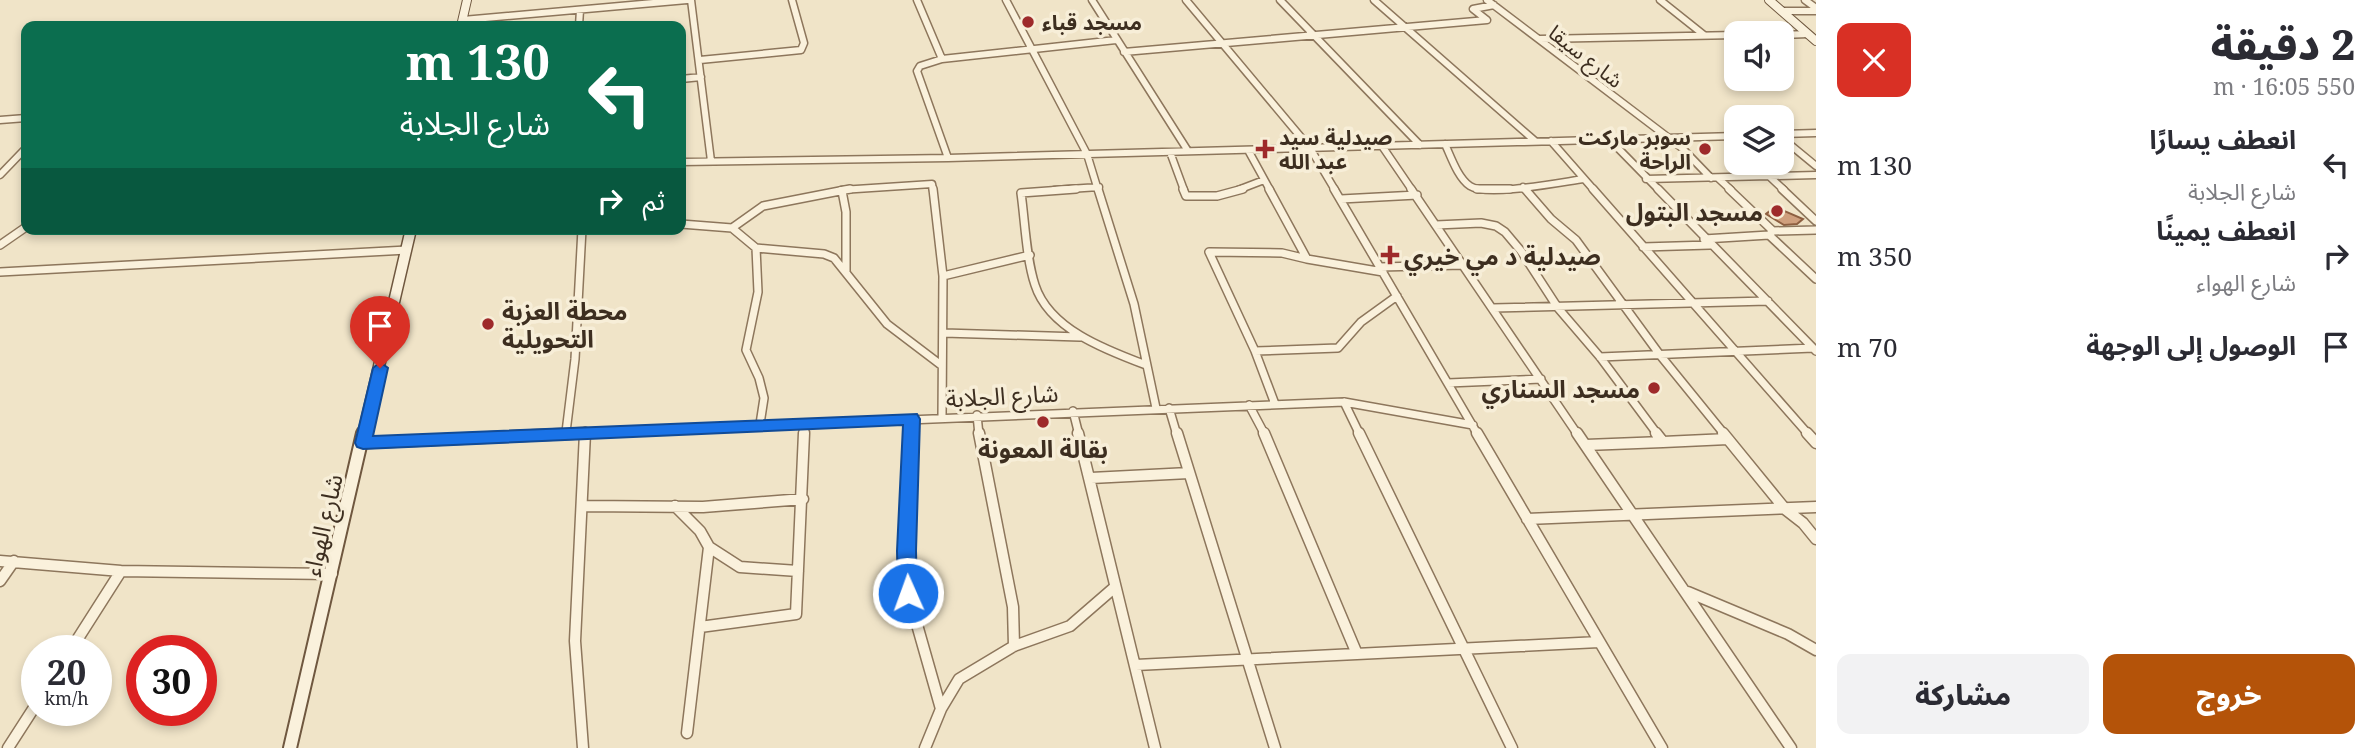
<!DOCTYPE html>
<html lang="ar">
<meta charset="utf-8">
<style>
:root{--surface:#fff;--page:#f2f2f3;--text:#2b2b33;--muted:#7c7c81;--accent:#b45309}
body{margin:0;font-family:"Noto Serif","Noto Sans Arabic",serif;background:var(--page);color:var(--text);direction:rtl;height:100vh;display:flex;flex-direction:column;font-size:26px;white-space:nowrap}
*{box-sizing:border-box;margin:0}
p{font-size:23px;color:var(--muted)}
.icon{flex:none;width:38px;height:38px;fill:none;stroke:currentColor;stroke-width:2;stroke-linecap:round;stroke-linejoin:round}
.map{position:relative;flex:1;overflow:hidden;direction:ltr}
.side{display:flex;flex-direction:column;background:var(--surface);width:560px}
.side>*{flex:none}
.guide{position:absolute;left:21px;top:21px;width:665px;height:214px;border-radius:14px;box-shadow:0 4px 10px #0003;direction:rtl;background:#0b6e4f;color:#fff;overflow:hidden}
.buttons{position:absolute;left:1724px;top:21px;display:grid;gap:14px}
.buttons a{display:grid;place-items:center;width:70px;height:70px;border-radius:14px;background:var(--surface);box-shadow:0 4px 10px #0003;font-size:35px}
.speed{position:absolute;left:21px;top:635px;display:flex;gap:14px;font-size:35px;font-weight:700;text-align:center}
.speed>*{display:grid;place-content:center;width:91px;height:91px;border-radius:50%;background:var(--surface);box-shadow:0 4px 10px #0003;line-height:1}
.speed small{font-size:18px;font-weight:400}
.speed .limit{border:10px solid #d22;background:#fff;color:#111}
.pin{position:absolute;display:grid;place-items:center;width:60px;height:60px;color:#fff;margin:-72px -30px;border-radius:50% 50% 50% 0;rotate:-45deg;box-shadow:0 0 7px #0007}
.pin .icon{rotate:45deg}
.me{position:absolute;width:77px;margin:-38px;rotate:358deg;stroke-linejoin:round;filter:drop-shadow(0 0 5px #0008)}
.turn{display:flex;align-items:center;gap:24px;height:147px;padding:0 21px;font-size:32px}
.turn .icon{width:91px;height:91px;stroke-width:2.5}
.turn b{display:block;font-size:49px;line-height:60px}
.then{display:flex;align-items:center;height:66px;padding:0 21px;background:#0003;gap:14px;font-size:26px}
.round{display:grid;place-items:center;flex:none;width:74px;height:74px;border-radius:14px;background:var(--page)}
.overview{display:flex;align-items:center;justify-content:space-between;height:119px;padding:0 21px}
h1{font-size:42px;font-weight:800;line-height:52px}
.action{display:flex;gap:14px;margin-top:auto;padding:14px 21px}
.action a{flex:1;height:80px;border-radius:14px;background:var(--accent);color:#fff;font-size:28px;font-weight:800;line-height:80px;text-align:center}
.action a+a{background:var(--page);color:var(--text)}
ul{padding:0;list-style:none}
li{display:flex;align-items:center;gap:21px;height:91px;padding:0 21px}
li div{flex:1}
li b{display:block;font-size:26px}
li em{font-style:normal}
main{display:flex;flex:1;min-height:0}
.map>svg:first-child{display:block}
.building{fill:#cf9f7d;stroke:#8d5f41;stroke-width:2}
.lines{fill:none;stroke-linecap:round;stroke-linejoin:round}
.street-far2-casing{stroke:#8d765c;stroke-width:9}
.street-far1-casing{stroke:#8d765c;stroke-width:10}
.street-casing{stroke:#8d765c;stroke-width:13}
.secondary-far2-casing{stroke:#6f573f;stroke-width:10}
.secondary-far1-casing{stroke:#6f573f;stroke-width:13}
.secondary-casing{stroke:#6f573f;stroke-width:16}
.street-far2{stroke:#faf1dc;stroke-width:6}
.street-far1{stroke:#faf1dc;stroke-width:7}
.street{stroke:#faf1dc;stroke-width:10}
.secondary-far2{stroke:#faf1dc;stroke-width:8}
.secondary-far1{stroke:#faf1dc;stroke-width:10}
.secondary{stroke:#faf1dc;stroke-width:12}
.route{fill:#1a73e8;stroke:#114b97;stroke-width:2}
.poi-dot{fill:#9e2a2b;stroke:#f7eed8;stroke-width:2.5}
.labels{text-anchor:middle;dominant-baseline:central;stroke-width:7;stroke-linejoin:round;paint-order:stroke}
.far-poi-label{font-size:21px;font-weight:bold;fill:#3d2e20;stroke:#f7eed8;text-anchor:start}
.far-street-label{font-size:21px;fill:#3d2e20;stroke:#f7eed8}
.poi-label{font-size:24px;font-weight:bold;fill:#3d2e20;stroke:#f7eed8;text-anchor:end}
.street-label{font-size:24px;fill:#3d2e20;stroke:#f7eed8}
</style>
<main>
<section class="side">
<div class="overview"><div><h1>2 دقيقة</h1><p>550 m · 16:05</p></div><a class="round" style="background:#d93025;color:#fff"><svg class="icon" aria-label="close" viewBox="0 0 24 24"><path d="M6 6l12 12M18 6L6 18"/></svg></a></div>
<ul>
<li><svg class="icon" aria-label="left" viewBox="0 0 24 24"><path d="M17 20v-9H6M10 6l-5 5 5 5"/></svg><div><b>انعطف يسارًا</b><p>شارع الجلابة</p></div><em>130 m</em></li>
<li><svg class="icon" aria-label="right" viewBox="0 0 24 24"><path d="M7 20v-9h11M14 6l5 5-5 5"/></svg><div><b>انعطف يمينًا</b><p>شارع الهواء</p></div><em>350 m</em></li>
<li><svg class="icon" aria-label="arrive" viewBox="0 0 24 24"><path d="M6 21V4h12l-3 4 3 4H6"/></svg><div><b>الوصول إلى الوجهة</b></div><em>70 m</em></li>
</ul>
<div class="action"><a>خروج</a><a>مشاركة</a></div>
</section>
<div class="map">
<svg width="1816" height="748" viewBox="0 0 1816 748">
<rect width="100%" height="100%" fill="#f0e4c8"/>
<path class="building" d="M 1775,207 L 1803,219 L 1797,224 L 1784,225 L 1766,214 Z"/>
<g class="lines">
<defs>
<path id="street-far2" d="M 691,0 L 711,161
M 917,0 L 942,59
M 1006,0 L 1087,154 L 1098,190
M 1092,0 L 1188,151
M 1186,0 L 1310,148 L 1335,190
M 1280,0 L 1420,145
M 1374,0 L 1535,141
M 1487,0 L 1682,148 L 1711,178
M 1660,0 L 1704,35
M 1805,0 L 1816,8
M 1782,11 L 1816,11
M 463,20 L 687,0
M 579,26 L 580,10
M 1782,35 L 1808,34
M 1540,39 L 1736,35
M 1124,52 L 1487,20 L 1473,9 L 1494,5
M 700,60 L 801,50 L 804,43 L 792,0
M 681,79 L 701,77
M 0,120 L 26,118
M 1782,134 L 1816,133
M 1782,138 L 1816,166
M 1609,139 L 1659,190
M 1551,141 L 1594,190
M 1445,144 C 1451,157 1458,178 1470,186 C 1487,197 1562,182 1584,179
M 1382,146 L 1412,190
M 1248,150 L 1270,190
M 1170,152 L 1184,190
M 948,158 L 917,71 L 920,66 L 942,59 L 1116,40
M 681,162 L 948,158 L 1736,136
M 0,175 L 26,148
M 1770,177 L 1784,190
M 1718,178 L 1731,190
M 1646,179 L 1816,175
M 1523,187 L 1526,190
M 841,190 L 932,184 L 933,190
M 1054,190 L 1099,187
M 1238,190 L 1264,180"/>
<path id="street-far1" d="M 933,189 L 943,276 L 942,417
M 1076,189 L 1021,193 C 1025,221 1026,258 1035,285 C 1049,329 1106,350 1146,365
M 1098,189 L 1134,304 L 1156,408
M 1183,189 L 1186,196 L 1217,196 L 1243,189
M 1269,189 L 1307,259 L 1383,272
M 1334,189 L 1478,435
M 1411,189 L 1578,435
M 1477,189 L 1510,189
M 1525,189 L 1551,219 L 1576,240 L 1660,355 L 1725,435
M 1593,189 L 1809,435
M 1658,189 L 1816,351
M 1729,189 L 1773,231
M 1782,189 L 1816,221
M 842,191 L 846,212 L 846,272
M 1341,199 L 1417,195
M 681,224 L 732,228 L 756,248 L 824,254 L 834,258 L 887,324 L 941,365
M 1436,225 L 1481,223 L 1496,226 L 1505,232 L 1521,251 L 1558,308 L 1600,357 L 1658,435
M 732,228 L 763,206 L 850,189
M 1769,235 L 1816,279
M 1704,239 L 1769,235 L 1773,231 L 1816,230
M 0,245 L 26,227
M 1643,247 L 1710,245
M 756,248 L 758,292 L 746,350 L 759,378 L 764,398 L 760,424
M 1380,267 L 1463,265
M 0,272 L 407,250
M 943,276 L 1030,255
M 1493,308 L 1768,301
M 944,333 L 1080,337
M 1255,351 L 1209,252 L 1282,253 L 1307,259
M 1600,357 L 1813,348
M 1448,383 L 1541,379
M 1344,402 L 1360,435
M 1275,404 L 1255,351 L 1338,348 L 1361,322 L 1397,296
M 1249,405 L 1265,435
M 1169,408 L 1177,435
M 1073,411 L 1079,435
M 977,415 L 979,435
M 566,432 L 575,359 L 582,229
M 547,435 L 1344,402 L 1473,425
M 804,435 L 804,423
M 910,435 L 911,419"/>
<path id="street" d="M 910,433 L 906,551 L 908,593 L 941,709
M 979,433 L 1013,607 L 1014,646
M 1078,433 L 1155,748
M 1177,433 L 1275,748
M 1264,433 L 1357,654
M 1359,433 L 1512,748
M 1477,433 L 1662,748
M 1577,433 L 1791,748
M 1656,433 L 1663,442 L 1728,439
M 1723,433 L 1785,509 L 1803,523 L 1816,539
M 1807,433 L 1816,443
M 363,443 L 586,433
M 1586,445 L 1663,442
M 1091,478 L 1189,473
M 584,506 L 703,507 L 803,499
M 675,506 L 700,531 L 709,547 L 687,733
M 1527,519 L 1816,507
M 709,547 L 740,567 L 798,571
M 0,561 L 121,571 L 332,574
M 0,581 L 14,561
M 1688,592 L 1788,634 L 1816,650
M 700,627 L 796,614 L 804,433
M 70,651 L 121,571
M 1136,665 L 1599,642
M 8,748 L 37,703
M 583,748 L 575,641 L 585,433
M 925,748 L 941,709 L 959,679 L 1014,646 L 1070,626 L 1115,587"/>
<path id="secondary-far2" d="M 1769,0 L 1816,41
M 461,26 L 467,0"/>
<path id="secondary-far1" d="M 363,435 L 411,229"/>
<path id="secondary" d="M 290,748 L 363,433"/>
</defs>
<use href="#street-far2" class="street-far2-casing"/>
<use href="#street-far1" class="street-far1-casing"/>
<use href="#street" class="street-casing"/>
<use href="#secondary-far2" class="secondary-far2-casing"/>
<use href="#secondary-far1" class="secondary-far1-casing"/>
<use href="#secondary" class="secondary-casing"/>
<use href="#street-far2" class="street-far2"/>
<use href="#street-far1" class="street-far1"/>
<use href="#street" class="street"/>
<use href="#secondary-far2" class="secondary-far2"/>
<use href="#secondary-far1" class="secondary-far1"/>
<use href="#secondary" class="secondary"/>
</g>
<path class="route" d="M 380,362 L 388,368 L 373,436 L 917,414 L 920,419 L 916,551 L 917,593 L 915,599 L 908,602 L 901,599 L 898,593 L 897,551 L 903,425 L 363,449 L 357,447 L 355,443 L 373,368 Z"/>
<g class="poi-dot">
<circle cx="1028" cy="22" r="7"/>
<path d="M1261.5 138.5h7v7h7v7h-7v7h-7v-7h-7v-7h7z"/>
<circle cx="1705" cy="149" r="7"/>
<circle cx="1777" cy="211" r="7"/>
<path d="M1386.5 244.5h7v7h7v7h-7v7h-7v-7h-7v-7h7z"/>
<circle cx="488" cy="324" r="7"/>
<circle cx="1654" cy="388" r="7"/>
<circle cx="1043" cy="422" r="7"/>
</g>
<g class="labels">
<g class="far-poi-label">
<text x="1042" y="22">مسجد قباء</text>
<text x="1279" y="137">صيدلية سيد<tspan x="1279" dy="24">عبد الله</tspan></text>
<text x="1691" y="137" text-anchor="end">سوبر ماركت<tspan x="1691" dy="24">الراحة</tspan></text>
</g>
<g class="far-street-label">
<text transform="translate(1586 56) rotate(38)">شارع سيقا</text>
</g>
<g class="poi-label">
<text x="1763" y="211">مسجد البتول</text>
<text x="1404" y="255" text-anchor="start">صيدلية د مي خيري</text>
<text x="502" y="310" text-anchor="start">محطة العزبة<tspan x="502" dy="28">التحويلية</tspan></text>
<text x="1640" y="388">مسجد السناري</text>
<text x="1043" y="448" text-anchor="middle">بقالة المعونة</text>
</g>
<g class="street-label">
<text transform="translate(1002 395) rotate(-3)">شارع الجلابة</text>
<text transform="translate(322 525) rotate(-77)">شارع الهواء</text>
</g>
</g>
</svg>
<div class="buttons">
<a><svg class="icon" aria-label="sound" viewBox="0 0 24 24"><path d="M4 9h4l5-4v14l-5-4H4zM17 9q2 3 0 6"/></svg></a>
<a><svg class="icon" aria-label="layers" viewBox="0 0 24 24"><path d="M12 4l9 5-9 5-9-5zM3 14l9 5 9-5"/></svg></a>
</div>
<div class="speed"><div>20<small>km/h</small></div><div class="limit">30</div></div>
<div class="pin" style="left:380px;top:368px;background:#d93025"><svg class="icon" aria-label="arrive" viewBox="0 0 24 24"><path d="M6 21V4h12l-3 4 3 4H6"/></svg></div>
<svg class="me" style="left:908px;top:593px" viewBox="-20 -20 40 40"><circle r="17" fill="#1a73e8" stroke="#fff" stroke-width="3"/><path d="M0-11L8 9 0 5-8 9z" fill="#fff"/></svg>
<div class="guide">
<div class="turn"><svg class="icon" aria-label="left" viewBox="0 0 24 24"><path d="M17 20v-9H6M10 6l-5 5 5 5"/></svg><div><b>130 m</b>شارع الجلابة</div></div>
<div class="then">ثم<svg class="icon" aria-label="right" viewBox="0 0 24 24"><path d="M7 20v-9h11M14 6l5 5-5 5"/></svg></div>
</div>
</div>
</main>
